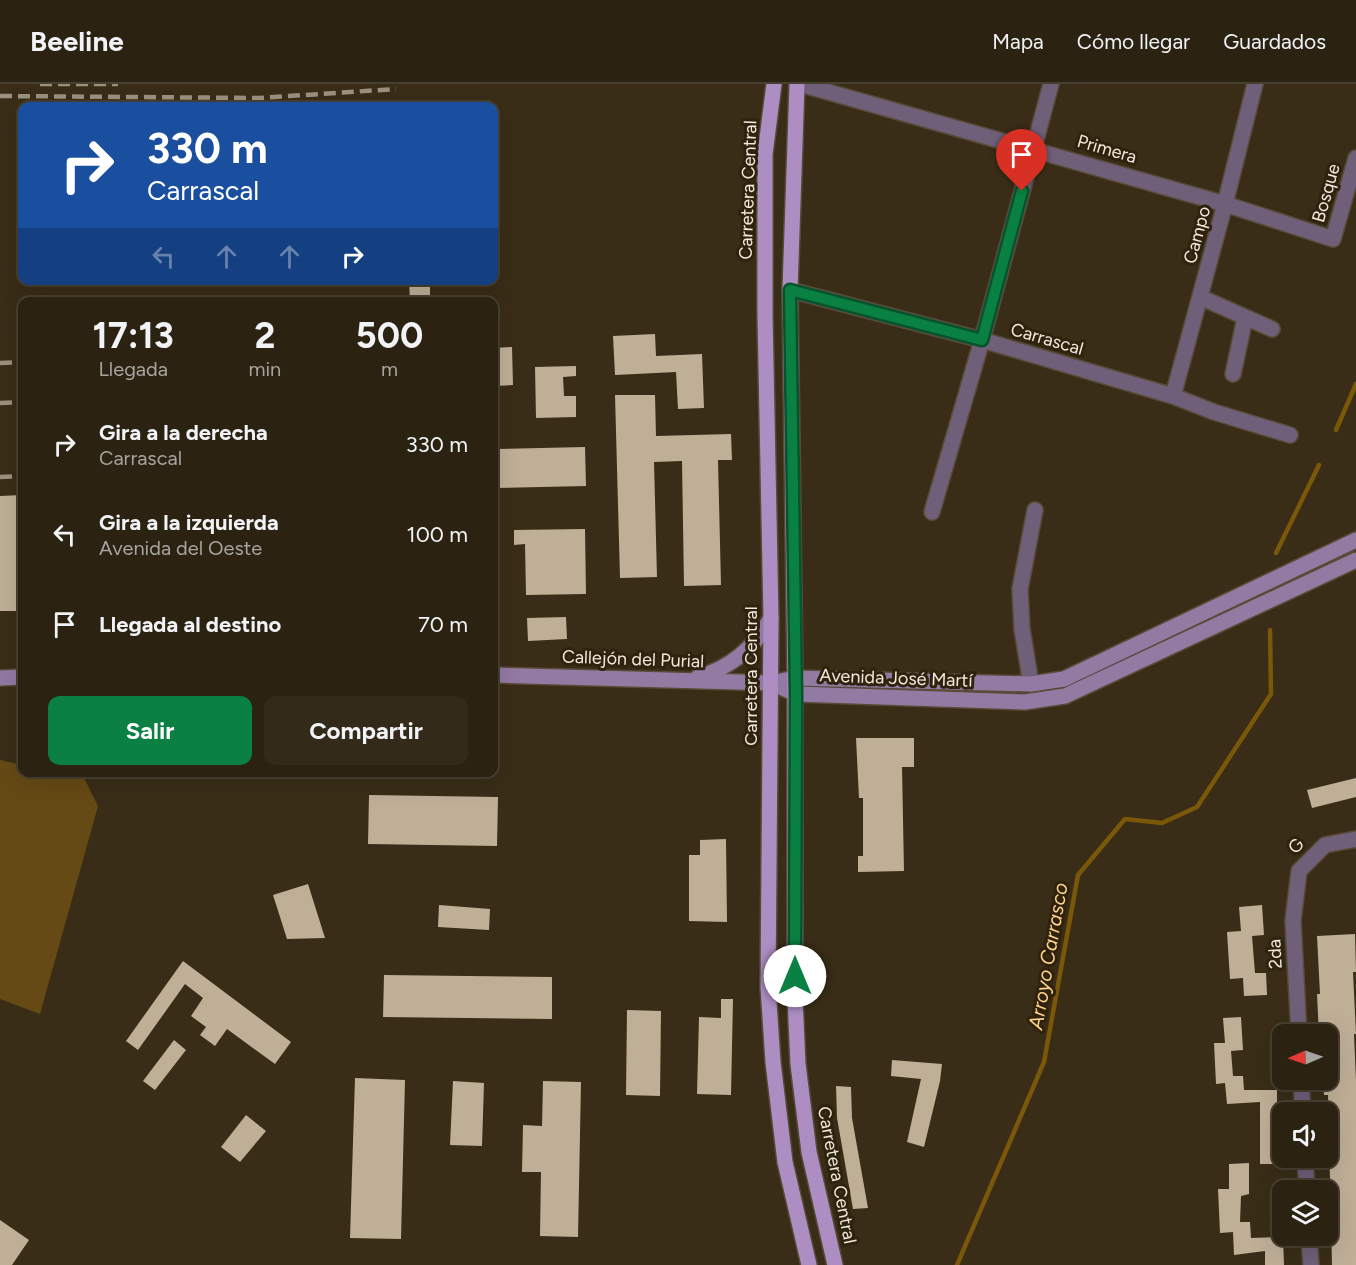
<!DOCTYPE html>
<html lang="es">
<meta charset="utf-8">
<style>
:root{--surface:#2b2211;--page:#332a1a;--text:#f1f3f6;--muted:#a6a49f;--line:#473f31;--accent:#0b8043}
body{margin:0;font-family:Figtree,sans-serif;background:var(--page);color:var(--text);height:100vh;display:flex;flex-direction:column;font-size:22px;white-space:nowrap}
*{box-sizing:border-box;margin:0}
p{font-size:20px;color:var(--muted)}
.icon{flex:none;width:33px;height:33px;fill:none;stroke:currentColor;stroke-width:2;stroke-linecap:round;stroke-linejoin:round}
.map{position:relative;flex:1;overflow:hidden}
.side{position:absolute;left:18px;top:213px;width:480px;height:480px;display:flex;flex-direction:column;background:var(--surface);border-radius:12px;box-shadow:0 6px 24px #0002,0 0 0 2px var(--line)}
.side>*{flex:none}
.top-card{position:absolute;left:18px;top:18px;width:480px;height:183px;border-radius:12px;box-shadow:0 6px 24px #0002,0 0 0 2px var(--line);background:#1a4fa0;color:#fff;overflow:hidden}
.needle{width:39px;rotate:268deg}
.tools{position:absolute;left:1272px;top:940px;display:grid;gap:12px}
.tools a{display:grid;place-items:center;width:66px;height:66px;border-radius:12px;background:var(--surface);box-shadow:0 6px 24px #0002,0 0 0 2px var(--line);font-size:30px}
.pin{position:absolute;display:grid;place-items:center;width:51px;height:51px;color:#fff;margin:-62px -26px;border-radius:50% 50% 50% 0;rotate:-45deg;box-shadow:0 0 6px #0007}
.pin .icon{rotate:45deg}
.me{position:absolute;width:66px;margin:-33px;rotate:0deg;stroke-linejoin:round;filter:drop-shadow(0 0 4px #0008)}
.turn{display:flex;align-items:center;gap:21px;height:126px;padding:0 30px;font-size:27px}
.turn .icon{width:78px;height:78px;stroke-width:2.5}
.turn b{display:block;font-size:42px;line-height:51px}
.lanes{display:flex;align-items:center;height:57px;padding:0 30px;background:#0003;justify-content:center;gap:30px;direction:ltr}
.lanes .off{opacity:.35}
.eta{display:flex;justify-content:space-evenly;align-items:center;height:102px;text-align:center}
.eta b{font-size:36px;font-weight:700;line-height:42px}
.primary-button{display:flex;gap:12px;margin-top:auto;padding:12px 30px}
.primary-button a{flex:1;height:69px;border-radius:12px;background:var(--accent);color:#fff;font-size:24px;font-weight:700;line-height:69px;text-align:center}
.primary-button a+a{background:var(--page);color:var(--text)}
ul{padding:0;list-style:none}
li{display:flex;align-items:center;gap:18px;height:90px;padding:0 30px}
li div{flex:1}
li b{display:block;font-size:22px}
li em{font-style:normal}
header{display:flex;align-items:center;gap:36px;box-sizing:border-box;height:84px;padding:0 30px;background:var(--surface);border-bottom:2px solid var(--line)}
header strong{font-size:28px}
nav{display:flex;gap:33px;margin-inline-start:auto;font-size:21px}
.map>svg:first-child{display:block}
.green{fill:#664a15}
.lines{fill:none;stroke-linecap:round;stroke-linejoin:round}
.stream{stroke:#7b5709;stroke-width:4.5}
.building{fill:#bfaf97}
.street-casing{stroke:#574b37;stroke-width:18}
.secondary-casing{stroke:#574b37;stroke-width:18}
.primary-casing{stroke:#574b37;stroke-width:18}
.street{stroke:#6f5f79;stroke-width:15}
.secondary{stroke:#927aa3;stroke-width:15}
.primary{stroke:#ad8ec3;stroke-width:15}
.rail{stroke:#9b9180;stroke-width:4.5;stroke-dasharray:12 6;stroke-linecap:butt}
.route-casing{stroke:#07532c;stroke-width:15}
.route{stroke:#0b8043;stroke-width:10}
.labels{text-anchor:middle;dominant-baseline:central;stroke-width:6;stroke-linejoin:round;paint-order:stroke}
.street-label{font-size:18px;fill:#f2e9dd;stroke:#2f230e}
.water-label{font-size:20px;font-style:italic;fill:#ffd38c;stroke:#2f230e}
</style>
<header>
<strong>Beeline</strong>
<nav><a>Mapa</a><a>Cómo llegar</a><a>Guardados</a></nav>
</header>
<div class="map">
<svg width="1356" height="1181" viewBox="0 0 1356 1181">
<rect width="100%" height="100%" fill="#392d17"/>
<path class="green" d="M 0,676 L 22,681 L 22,688 L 63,689 L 83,692 L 98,722 L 40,930 L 0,915 Z"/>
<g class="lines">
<path class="stream" d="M 1336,346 L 1356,300
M 1276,469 L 1319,381
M 957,1181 L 1044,978 L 1078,791 L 1125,735 L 1162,739 L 1197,723 L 1271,610 L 1270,546"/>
</g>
<path class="building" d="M 409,196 L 430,196 L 430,218 L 410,218 Z
M 655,250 L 656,272 L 702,270 L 704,324 L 678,325 L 676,288 L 615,291 L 613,252 Z
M 512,263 L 513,301 L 494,302 L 494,264 Z
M 576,282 L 576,292 L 563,293 L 564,312 L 576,312 L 576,333 L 536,334 L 535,283 Z
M 615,311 L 655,311 L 656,352 L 731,350 L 732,376 L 718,376 L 721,501 L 684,502 L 682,377 L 654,378 L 657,493 L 620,494 Z
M 585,363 L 586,402 L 494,404 L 494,365 Z
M 22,411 L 22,527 L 0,527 L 0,412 Z
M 585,445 L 586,510 L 526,511 L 525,460 L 514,461 L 514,446 Z
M 566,533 L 567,555 L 528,557 L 527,534 Z
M 856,654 L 914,654 L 914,683 L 902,683 L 904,787 L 858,788 L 858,772 L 863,772 L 863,714 L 859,714 Z
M 1356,694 L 1356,713 L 1312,724 L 1307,706 Z
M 369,711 L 498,713 L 497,762 L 368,760 Z
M 726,755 L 727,838 L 689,837 L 689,771 L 700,771 L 700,756 Z
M 308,800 L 325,854 L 287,855 L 273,811 Z
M 439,821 L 490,825 L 489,846 L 438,843 Z
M 1262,821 L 1264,851 L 1252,852 L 1255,889 L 1266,889 L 1267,911 L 1244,912 L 1243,894 L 1230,895 L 1227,848 L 1241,847 L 1239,823 Z
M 1355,850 L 1356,888 L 1353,888 L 1356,950 L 1354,950 L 1356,997 L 1356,1181 L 1332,1181 L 1328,1011 L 1324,1011 L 1323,996 L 1328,996 L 1328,951 L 1319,951 L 1317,910 L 1320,910 L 1317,852 Z
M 183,877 L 291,958 L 275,980 L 227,945 L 215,962 L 200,951 L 206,943 L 191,932 L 203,914 L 185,900 L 138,966 L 126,957 Z
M 384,891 L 552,893 L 552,935 L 383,933 Z
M 721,915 L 733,915 L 731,1011 L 697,1010 L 699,933 L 721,934 Z
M 627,926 L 661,927 L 660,1012 L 626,1011 Z
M 1241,933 L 1243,966 L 1231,967 L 1233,992 L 1243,992 L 1244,1006 L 1277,1006 L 1277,1080 L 1260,1080 L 1260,1018 L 1227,1020 L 1225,999 L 1216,1000 L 1214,959 L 1225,959 L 1223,934 Z
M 174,956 L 186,966 L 155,1006 L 143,997 Z
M 892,976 L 942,980 L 940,997 L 924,1063 L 907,1058 L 921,995 L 891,992 Z
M 355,994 L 405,996 L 401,1155 L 350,1154 Z
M 453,997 L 484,999 L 482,1062 L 450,1061 Z
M 543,997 L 581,998 L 578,1153 L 540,1152 L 541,1088 L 522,1088 L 523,1041 L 542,1042 Z
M 836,1002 L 851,1003 L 852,1034 L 868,1124 L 853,1125 L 837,1034 Z
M 246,1031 L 266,1047 L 240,1078 L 221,1063 Z
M 1249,1079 L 1249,1110 L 1241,1112 L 1240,1138 L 1250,1138 L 1251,1154 L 1283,1153 L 1284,1181 L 1265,1181 L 1265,1167 L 1234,1171 L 1233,1148 L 1220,1149 L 1218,1105 L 1229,1105 L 1229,1080 Z
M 0,1136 L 29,1156 L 12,1181 L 0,1181 Z"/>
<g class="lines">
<defs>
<path id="street" d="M 800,0 L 1225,120 L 1333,155 L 1356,74
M 790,206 L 982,256 L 1173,312 L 1214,328 L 1290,351
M 1200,213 L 1272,245
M 1233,290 L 1245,234
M 1173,312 L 1225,120 L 1255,0
M 932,428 L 982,256 L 1051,0
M 1031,600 L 1022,545 L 1020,505 L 1035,426
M 1299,951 L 1293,837 L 1299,787 L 1325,761 L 1356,755
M 1301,996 L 1303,1029
M 1305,1074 L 1307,1107
M 1309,1152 L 1311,1181"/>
<path id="secondary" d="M 1356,456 L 1064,595 L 1031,600 L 795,594 L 771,599 L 796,610 L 1025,618 L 1065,612 L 1356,476
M 494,591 L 771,599
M 698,593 C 731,584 754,564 771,534
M 0,594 L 22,593"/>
<path id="primary" d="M 774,0 L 765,70 L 765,231 L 771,534 L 768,903 L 773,978 L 785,1078 L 809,1181
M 797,0 L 790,206 L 795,594 L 795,914 L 798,980 L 809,1068 L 835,1181
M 768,903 L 795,914"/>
</defs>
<use href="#street" class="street-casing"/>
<use href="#secondary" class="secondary-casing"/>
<use href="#primary" class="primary-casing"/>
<use href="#street" class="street"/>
<use href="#secondary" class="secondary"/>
<use href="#primary" class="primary"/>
<path class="rail" d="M 40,0 L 118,0
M 0,12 L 259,14 L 396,5
M 0,279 L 22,278
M 0,319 L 22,318
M 0,393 L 22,392"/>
</g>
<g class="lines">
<defs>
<path id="route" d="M 795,892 L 796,610 L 790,206 L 982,256 L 1022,107"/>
</defs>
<use href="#route" class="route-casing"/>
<use href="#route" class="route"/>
</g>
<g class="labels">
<g class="street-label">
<text transform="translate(1107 65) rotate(16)">Primera</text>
<text transform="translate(748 106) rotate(-88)">Carretera Central</text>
<text transform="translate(1326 109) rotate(-74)">Bosque</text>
<text transform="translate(1197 151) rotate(-75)">Campo</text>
<text transform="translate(1047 255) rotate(16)">Carrascal</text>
<text transform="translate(633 575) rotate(2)">Callejón del Purial</text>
<text transform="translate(751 592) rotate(-90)">Carretera Central</text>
<text transform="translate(896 594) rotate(2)">Avenida José Martí</text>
<text transform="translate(1296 762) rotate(-46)">G</text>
<text transform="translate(1275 870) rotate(-93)">2da</text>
<text transform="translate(837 1091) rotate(79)">Carretera Central</text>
</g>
<g class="water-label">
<text transform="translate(1048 872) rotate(-80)">Arroyo Carrasco</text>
</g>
</g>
</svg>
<div class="tools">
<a><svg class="needle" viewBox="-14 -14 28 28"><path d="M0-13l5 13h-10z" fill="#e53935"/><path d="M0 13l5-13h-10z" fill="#a6a49f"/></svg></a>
<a><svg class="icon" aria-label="sound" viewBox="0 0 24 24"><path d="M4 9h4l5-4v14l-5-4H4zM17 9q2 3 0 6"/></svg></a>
<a><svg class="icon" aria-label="layers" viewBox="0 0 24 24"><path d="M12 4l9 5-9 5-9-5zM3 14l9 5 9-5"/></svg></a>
</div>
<div class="pin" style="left:1022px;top:107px;background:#d93025"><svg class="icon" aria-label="arrive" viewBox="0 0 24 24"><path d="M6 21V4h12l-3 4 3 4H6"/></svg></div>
<svg class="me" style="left:795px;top:892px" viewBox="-20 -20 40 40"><circle r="19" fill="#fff"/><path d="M0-13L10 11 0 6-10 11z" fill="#0b8043"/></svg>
<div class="top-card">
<div class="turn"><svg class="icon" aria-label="right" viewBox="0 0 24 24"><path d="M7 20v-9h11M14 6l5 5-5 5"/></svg><div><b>330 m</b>Carrascal</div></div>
<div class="lanes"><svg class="icon off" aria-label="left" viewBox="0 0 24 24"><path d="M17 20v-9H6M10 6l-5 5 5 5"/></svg><svg class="icon off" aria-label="ahead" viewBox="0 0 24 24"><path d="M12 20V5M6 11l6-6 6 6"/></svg><svg class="icon off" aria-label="ahead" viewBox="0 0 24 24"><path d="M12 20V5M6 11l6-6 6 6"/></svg><svg class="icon" aria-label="right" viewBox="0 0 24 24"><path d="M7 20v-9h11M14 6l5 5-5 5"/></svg></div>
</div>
<section class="side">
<div class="eta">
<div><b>17:13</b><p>Llegada</p></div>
<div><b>2</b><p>min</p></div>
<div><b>500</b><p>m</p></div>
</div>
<ul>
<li><svg class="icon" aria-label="right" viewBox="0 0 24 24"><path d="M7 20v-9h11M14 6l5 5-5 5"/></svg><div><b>Gira a la derecha</b><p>Carrascal</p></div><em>330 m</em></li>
<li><svg class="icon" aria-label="left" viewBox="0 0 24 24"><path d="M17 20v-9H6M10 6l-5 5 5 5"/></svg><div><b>Gira a la izquierda</b><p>Avenida del Oeste</p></div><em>100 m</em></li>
<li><svg class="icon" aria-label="arrive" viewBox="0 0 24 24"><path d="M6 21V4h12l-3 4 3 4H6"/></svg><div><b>Llegada al destino</b></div><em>70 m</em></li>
</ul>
<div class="primary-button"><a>Salir</a><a>Compartir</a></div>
</section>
</div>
